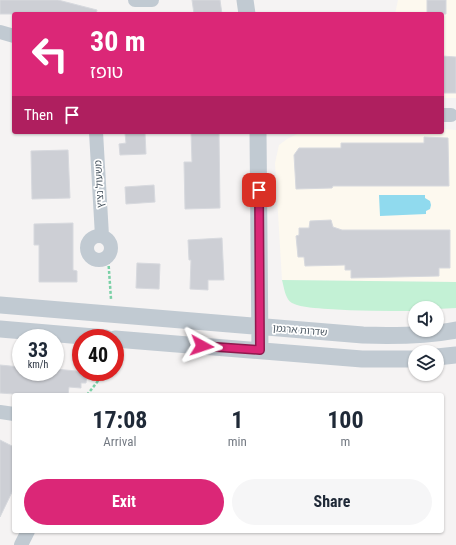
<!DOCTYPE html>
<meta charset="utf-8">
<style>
:root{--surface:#fff;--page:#f6f6f7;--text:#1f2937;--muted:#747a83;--accent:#db2777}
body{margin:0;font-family:"Roboto Condensed","Noto Sans Hebrew",sans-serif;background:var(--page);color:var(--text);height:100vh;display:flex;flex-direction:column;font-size:15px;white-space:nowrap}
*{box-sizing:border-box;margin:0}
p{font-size:13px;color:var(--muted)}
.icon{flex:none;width:22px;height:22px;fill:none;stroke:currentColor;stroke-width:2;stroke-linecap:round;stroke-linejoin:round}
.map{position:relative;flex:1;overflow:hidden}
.side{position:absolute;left:12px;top:393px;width:432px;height:140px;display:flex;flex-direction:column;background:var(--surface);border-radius:4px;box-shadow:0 1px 3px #0004}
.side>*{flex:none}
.banner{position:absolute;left:12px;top:12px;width:432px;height:122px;border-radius:4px;box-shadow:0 1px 3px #0004;background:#db2777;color:#fff;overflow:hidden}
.tools{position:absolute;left:408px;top:301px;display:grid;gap:8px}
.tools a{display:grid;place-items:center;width:36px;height:36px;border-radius:50%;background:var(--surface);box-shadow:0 1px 3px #0004;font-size:20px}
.speed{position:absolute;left:12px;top:329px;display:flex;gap:8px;font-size:20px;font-weight:700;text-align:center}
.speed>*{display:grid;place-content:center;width:52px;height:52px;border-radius:50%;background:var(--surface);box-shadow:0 1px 3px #0004;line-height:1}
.speed small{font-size:10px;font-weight:400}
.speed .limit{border:6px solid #d22;background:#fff;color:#111}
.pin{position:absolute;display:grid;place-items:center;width:34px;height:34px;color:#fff;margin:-17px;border-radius:8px;box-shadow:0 2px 6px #0006}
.me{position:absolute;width:44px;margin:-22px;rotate:95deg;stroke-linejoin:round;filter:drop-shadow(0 0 3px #0008)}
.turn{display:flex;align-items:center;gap:14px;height:84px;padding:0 12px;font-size:18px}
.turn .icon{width:52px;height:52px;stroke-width:2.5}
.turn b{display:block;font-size:28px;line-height:34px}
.then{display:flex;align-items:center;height:38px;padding:0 12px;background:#0003;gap:8px;font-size:15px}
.eta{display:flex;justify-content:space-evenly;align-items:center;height:68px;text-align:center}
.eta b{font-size:24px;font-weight:700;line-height:28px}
.action{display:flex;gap:8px;margin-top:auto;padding:8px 12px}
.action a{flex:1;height:46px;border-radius:24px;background:var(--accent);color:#fff;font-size:16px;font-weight:700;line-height:46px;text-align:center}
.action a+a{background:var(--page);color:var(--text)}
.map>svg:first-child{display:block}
.commercial{fill:#fdf9ef}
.green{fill:#c3f1d5}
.water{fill:#90daee}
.building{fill:#cdcfd5;stroke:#d7d9de}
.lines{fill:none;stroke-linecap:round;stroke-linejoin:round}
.path{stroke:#7ad0a6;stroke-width:2.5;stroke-dasharray:3 2;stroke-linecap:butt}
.minor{stroke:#c1cad2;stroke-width:14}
.tertiary{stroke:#c1cad2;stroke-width:17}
.route-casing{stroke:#8e194d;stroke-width:10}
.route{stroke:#db2777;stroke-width:7}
.labels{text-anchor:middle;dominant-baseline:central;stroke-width:3.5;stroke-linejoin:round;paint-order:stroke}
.street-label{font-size:10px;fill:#4a5661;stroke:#fff}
</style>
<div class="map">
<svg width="456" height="545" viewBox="0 0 456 545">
<rect width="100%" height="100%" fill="#f5f3f3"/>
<path class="commercial" d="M 398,0 L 456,0 L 456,98 L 442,98 L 442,14 L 395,14 Z
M 442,129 L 456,130 L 456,282 L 282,280 L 275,163 L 279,145 L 287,139 L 301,132 L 442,132 Z"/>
<path class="green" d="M 282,280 L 456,282 L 456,308 L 437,309 L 437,308 L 415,308 L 415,311 C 386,311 357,311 328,309 C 316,308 303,308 292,303 C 285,299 284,287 282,280 Z"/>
<path class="water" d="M 379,195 L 425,195 L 425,198 L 430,201 L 431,205 L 430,209 L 426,211 L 426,214 L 380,216 Z"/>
<path class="building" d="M 0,0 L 58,0 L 97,10 L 96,14 L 0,14 Z
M 192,0 L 220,0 L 222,14 L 194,14 Z
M 427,0 L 446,0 L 446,14 L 427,14 Z
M 442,56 L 456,57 L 456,93 L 442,93 Z
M 191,132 L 219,132 L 220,208 L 185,209 L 184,162 L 192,162 Z
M 125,133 L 145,133 L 146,154 L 120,155 L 119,144 L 126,143 Z
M 424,137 L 448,138 L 449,186 L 333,186 L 332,188 L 296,189 L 294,155 L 299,148 L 341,148 L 341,143 L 424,143 Z
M 68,150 L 70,198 L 32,199 L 31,151 Z
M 154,185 L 155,202 L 126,204 L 125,187 Z
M 331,220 L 333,227 L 342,230 L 450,230 L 450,268 L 439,268 L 439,276 L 351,278 L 351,270 L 345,270 L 345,265 L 305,266 L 304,257 L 298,257 L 296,236 L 299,235 L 299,228 L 309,228 L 310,221 Z
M 73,223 L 73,270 L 77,271 L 77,282 L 39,282 L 39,245 L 34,245 L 34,224 Z
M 222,238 L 224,280 L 208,280 L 208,290 L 190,289 L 191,260 L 189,260 L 188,240 Z
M 137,263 L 160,264 L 159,289 L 136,288 Z
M 0,365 L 21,367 L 21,372 L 55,372 L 55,369 L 87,372 L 86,383 L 81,383 L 81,388 L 69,387 L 68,395 L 28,395 L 0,393 Z
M 0,440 L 14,447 L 14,488 L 0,517 Z"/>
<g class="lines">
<path class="path" d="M 108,256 L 111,299
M 87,395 L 105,372"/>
<path class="minor" d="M 135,0 L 152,0
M 0,32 L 14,36
M 442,115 L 451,115
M 96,132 L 102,236
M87 248a12 12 0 1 1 24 0a12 12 0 1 1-24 0Z
M 0,412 L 14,414
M 21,545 L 28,531"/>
<path class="tertiary" d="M 245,0 L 247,14
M 258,132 L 260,350
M 0,305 L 363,335 C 394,336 425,336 456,330
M 0,329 L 106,338
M 115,339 L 362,359 L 415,359
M 437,357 L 456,355"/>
</g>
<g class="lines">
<defs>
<path id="route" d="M 202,346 L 260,350 L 259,190"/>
</defs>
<use href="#route" class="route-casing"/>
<use href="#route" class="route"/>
</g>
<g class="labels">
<g class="street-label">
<text transform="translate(99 184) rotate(-93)">משעול נציץ</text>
<text transform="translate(300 330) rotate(5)">שדרות ארגמן</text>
</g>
</g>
</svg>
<div class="tools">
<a><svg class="icon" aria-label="sound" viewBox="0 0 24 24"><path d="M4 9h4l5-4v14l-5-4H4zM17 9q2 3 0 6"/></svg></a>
<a><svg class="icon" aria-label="layers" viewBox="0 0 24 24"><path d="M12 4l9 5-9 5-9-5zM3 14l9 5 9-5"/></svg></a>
</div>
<div class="speed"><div>33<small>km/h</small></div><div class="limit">40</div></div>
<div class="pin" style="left:259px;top:190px;background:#d93025"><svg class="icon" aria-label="arrive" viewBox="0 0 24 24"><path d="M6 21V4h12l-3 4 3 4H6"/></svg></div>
<svg class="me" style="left:202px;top:346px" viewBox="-20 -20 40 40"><path d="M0-17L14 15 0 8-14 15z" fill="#db2777" stroke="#fff" stroke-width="4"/></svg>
<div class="banner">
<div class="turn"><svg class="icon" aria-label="left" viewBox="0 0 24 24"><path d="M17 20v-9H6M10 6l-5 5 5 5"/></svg><div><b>30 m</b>טופז</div></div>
<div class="then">Then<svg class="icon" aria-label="arrive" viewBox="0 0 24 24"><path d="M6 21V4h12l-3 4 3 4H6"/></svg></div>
</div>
<section class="side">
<div class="eta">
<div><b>17:08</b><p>Arrival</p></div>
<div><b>1</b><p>min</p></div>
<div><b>100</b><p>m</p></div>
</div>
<div class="action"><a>Exit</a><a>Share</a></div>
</section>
</div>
